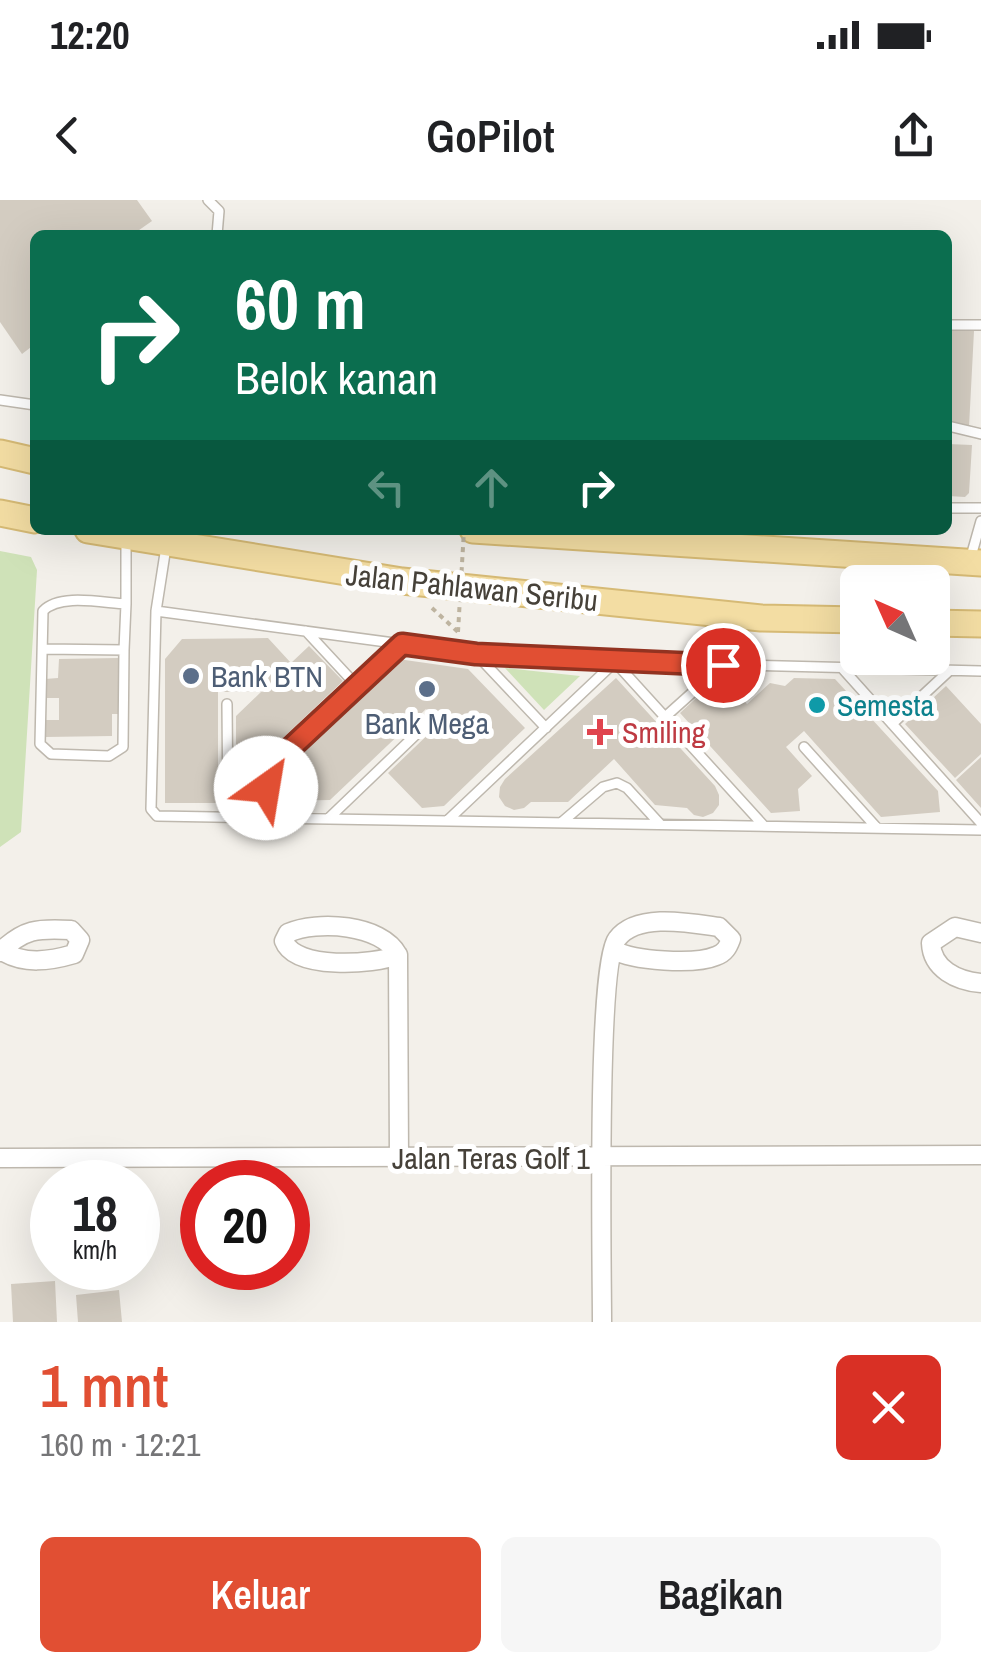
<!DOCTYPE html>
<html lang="id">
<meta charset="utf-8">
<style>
:root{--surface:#fff;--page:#f6f6f6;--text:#202124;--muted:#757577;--accent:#e14f33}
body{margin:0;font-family:"Archivo Narrow",sans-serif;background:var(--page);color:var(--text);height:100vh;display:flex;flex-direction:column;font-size:38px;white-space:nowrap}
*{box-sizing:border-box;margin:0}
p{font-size:32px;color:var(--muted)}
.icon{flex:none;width:55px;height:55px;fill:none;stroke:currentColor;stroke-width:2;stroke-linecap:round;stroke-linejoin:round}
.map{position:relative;height:1122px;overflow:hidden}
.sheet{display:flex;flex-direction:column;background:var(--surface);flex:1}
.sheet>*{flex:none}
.banner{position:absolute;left:30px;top:30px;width:922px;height:305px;border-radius:15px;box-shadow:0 10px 40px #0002;background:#0b6e4f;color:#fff;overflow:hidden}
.needle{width:65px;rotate:315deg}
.controls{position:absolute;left:840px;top:365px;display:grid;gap:20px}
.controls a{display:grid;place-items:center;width:110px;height:110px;border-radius:15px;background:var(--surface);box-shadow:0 10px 40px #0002;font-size:50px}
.speed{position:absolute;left:30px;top:960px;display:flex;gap:20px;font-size:50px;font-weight:700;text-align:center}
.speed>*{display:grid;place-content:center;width:130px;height:130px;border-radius:50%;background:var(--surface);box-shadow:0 10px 40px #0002;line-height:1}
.speed small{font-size:25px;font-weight:400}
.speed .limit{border:15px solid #d22;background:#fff;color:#111}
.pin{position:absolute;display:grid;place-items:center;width:85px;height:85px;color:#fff;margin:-42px;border:5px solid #fff;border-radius:50%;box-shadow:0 2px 10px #0007}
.me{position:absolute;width:110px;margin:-55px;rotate:32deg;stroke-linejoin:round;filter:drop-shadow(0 0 8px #0008)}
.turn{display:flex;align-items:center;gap:35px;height:210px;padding:0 40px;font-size:45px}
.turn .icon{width:130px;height:130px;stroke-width:2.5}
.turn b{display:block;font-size:70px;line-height:85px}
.lanes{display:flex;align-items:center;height:95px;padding:0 40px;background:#0003;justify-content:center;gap:50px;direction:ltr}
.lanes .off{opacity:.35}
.round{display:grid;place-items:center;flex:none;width:105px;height:105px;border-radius:15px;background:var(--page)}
.summary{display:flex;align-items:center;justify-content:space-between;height:170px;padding:0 40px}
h1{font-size:60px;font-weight:600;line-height:75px;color:var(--accent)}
.button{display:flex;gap:20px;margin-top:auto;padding:20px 40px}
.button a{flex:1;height:115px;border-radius:15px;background:var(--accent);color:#fff;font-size:40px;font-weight:600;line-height:115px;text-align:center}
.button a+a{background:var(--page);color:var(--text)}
.status{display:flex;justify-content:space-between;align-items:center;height:70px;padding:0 50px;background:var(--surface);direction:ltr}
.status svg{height:28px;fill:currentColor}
header{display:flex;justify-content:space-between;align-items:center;height:130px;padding:0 40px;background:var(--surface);font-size:45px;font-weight:600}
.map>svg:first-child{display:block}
.green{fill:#cfe2b8}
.building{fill:#d3ccc1}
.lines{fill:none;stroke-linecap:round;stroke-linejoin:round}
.service-casing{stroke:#beb8ae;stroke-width:12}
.minor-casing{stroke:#beb8ae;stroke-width:21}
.primary-casing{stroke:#d6ba75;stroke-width:29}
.path{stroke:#beb4a0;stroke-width:4;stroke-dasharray:5 5;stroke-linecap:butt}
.service{stroke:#fff;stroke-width:9}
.minor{stroke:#fff;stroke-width:18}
.primary{stroke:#f3dda3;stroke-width:25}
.path-bridge{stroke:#beb4a0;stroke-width:4;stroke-dasharray:5 5;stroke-linecap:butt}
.route-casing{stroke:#923321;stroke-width:25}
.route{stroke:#e14f33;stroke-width:18}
.service-dot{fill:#5c6f8a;stroke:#fff;stroke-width:4}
.culture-dot{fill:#0f9aa8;stroke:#fff;stroke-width:4}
.health-dot{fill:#e0444e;stroke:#fff;stroke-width:4}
.labels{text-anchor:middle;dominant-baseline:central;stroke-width:10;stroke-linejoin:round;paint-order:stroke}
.street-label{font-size:30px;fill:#464139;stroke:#fff}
.service-label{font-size:30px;fill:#4e5e75;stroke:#fff;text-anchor:start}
.culture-label{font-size:30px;fill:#0d838f;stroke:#fff;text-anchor:start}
.health-label{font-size:30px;fill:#be3a42;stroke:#fff;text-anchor:start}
</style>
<div class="status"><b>12:20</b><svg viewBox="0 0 49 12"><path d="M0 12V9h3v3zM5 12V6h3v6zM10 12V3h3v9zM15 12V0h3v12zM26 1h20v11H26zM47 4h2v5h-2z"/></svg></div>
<header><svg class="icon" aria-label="back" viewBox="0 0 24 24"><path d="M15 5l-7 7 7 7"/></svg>GoPilot<svg class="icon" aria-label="share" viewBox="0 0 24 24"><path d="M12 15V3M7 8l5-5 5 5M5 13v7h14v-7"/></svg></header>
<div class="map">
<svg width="981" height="1122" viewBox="0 0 981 1122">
<rect width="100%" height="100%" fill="#f3f0ea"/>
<path class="green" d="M 0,351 L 31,357 L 37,370 L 21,632 L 0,647 Z
M 505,468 L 580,476 L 544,510 Z"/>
<path class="building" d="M 0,0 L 137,0 L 152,21 L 132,35 L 35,35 L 35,144 L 22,154 L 0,122 Z
M 948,130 L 974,131 L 969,227 L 954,226 L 948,220 Z
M 948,244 L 972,245 L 969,293 L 965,297 L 948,296 Z
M 268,438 L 291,463 L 309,446 L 343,481 L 269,551 L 269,560 L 236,561 L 236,516 L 261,492 L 218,492 L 218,603 L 165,603 L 165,459 L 182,439 Z
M 118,458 L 118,514 L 112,514 L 112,536 L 46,537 L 46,520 L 59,520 L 59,498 L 45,498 L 45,479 L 58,478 L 59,459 Z
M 398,459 L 468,469 L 525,528 L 444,606 L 422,608 L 388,573 L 440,523 L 426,509 L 330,600 L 276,601 L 276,576 Z
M 721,475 L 747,504 L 770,483 L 785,486 L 794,478 L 835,479 L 938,591 L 940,612 L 881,617 L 804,531 L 786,547 L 812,576 L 798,589 L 800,611 L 771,613 L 680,513 Z
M 616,478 L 715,586 L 719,595 L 719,605 L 713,613 L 703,617 L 694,615 L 687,608 L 655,605 L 614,559 L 568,602 L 531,602 L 524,608 L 514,610 L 505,606 L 499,597 L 500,587 L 505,579 Z
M 946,486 L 981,524 L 981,554 L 955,578 L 905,524 Z
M 981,557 L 981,608 L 956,580 Z
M 55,1081 L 57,1122 L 13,1122 L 11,1084 Z
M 119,1090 L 122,1122 L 78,1122 L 76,1095 Z"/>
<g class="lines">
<defs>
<path id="service" d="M 208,0 L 219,11 L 217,35
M 948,125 L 981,125
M 0,200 L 35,205
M 948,226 L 981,234
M 948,308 L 981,308
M 166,347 L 156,411 L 151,609 L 157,616 L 981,630
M 970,360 L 981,321
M 126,404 L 126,337
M 156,411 L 476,454 L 615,462 L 981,471
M 306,431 L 357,486
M 44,449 L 124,450 L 126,404 C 103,403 60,393 43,411 L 40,544 L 51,554 L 109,556 L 123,547 L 124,450
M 476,454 L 546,528
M 842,468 L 981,623
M 227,504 L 228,616
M 665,517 L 723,465
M 892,524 L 949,471
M 804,547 L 877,628
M 265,617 L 266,578 L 272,568 L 402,444
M 329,618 L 428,523
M 448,620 L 615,462 L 764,626
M 562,622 L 603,587 L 617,583 L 627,588 L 660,624"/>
<path id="minor" d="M 981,733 L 955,727 L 931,743 C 932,769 957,781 981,783
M 0,752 C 24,729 37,728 71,730 L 80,740 L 74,754 C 50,761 24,765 2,751
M 398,755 C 373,765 295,770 284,741 L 288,733 C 317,720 382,724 398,755 L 399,959
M 0,958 L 981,955
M 602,1122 C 602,1068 596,765 617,739 C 637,712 691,723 719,727 L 731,739 C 728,747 725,753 716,756 C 695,765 633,761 614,750"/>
<path id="primary" d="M 0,253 L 35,261
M 0,313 L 35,320
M 88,330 L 402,381 L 761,418 L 858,420
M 473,330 L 981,363
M 932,423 L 981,424"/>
</defs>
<use href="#service" class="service-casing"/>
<use href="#minor" class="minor-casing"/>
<use href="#primary" class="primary-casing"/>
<path class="path" d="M 432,408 L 458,432"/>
<use href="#service" class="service"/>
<use href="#minor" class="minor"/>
<use href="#primary" class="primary"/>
<path class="path-bridge" d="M 458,432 L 464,330"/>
</g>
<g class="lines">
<defs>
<path id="route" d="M 266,588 L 266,578 L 280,558 L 402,444 L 476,454 L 723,465"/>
</defs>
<use href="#route" class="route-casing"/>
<use href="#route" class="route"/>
</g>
<g class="service-dot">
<circle cx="191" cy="476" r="10"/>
<circle cx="427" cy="489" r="10"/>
</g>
<circle class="culture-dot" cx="817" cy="505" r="10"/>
<path class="health-dot" d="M595 517h10v10h10v10h-10v10h-10v-10h-10v-10h10z"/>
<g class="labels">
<g class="street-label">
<text transform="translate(472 387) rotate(6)">Jalan Pahlawan Seribu</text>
<text x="491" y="958">Jalan Teras Golf 1</text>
</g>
<g class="service-label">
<text x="211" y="476">Bank BTN</text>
<text x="427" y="523" text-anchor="middle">Bank Mega</text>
</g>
<g class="culture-label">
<text x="837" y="505">Semesta</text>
</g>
<g class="health-label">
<text x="622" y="532">Smiling</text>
</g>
</g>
</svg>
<div class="controls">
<a><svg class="needle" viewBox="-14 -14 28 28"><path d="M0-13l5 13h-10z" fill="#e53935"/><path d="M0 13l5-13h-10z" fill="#757577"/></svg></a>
</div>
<div class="speed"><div>18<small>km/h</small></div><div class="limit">20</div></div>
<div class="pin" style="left:723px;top:465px;background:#d93025"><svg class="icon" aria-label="arrive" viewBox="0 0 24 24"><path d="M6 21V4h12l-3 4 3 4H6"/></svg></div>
<svg class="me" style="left:266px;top:588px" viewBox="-20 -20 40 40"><circle r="19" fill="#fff"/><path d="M0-13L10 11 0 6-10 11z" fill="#e14f33"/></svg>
<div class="banner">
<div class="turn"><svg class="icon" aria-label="right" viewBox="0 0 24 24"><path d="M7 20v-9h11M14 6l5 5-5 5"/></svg><div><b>60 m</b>Belok kanan</div></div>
<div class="lanes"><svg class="icon off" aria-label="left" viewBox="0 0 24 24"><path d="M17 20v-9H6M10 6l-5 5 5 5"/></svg><svg class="icon off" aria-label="ahead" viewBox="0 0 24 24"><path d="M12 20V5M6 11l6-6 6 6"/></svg><svg class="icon" aria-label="right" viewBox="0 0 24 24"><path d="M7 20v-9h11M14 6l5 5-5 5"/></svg></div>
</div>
</div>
<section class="sheet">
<div class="summary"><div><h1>1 mnt</h1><p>160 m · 12:21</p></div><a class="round" style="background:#d93025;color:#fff"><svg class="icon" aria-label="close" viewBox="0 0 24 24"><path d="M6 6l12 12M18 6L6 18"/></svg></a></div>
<div class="button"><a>Keluar</a><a>Bagikan</a></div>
</section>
